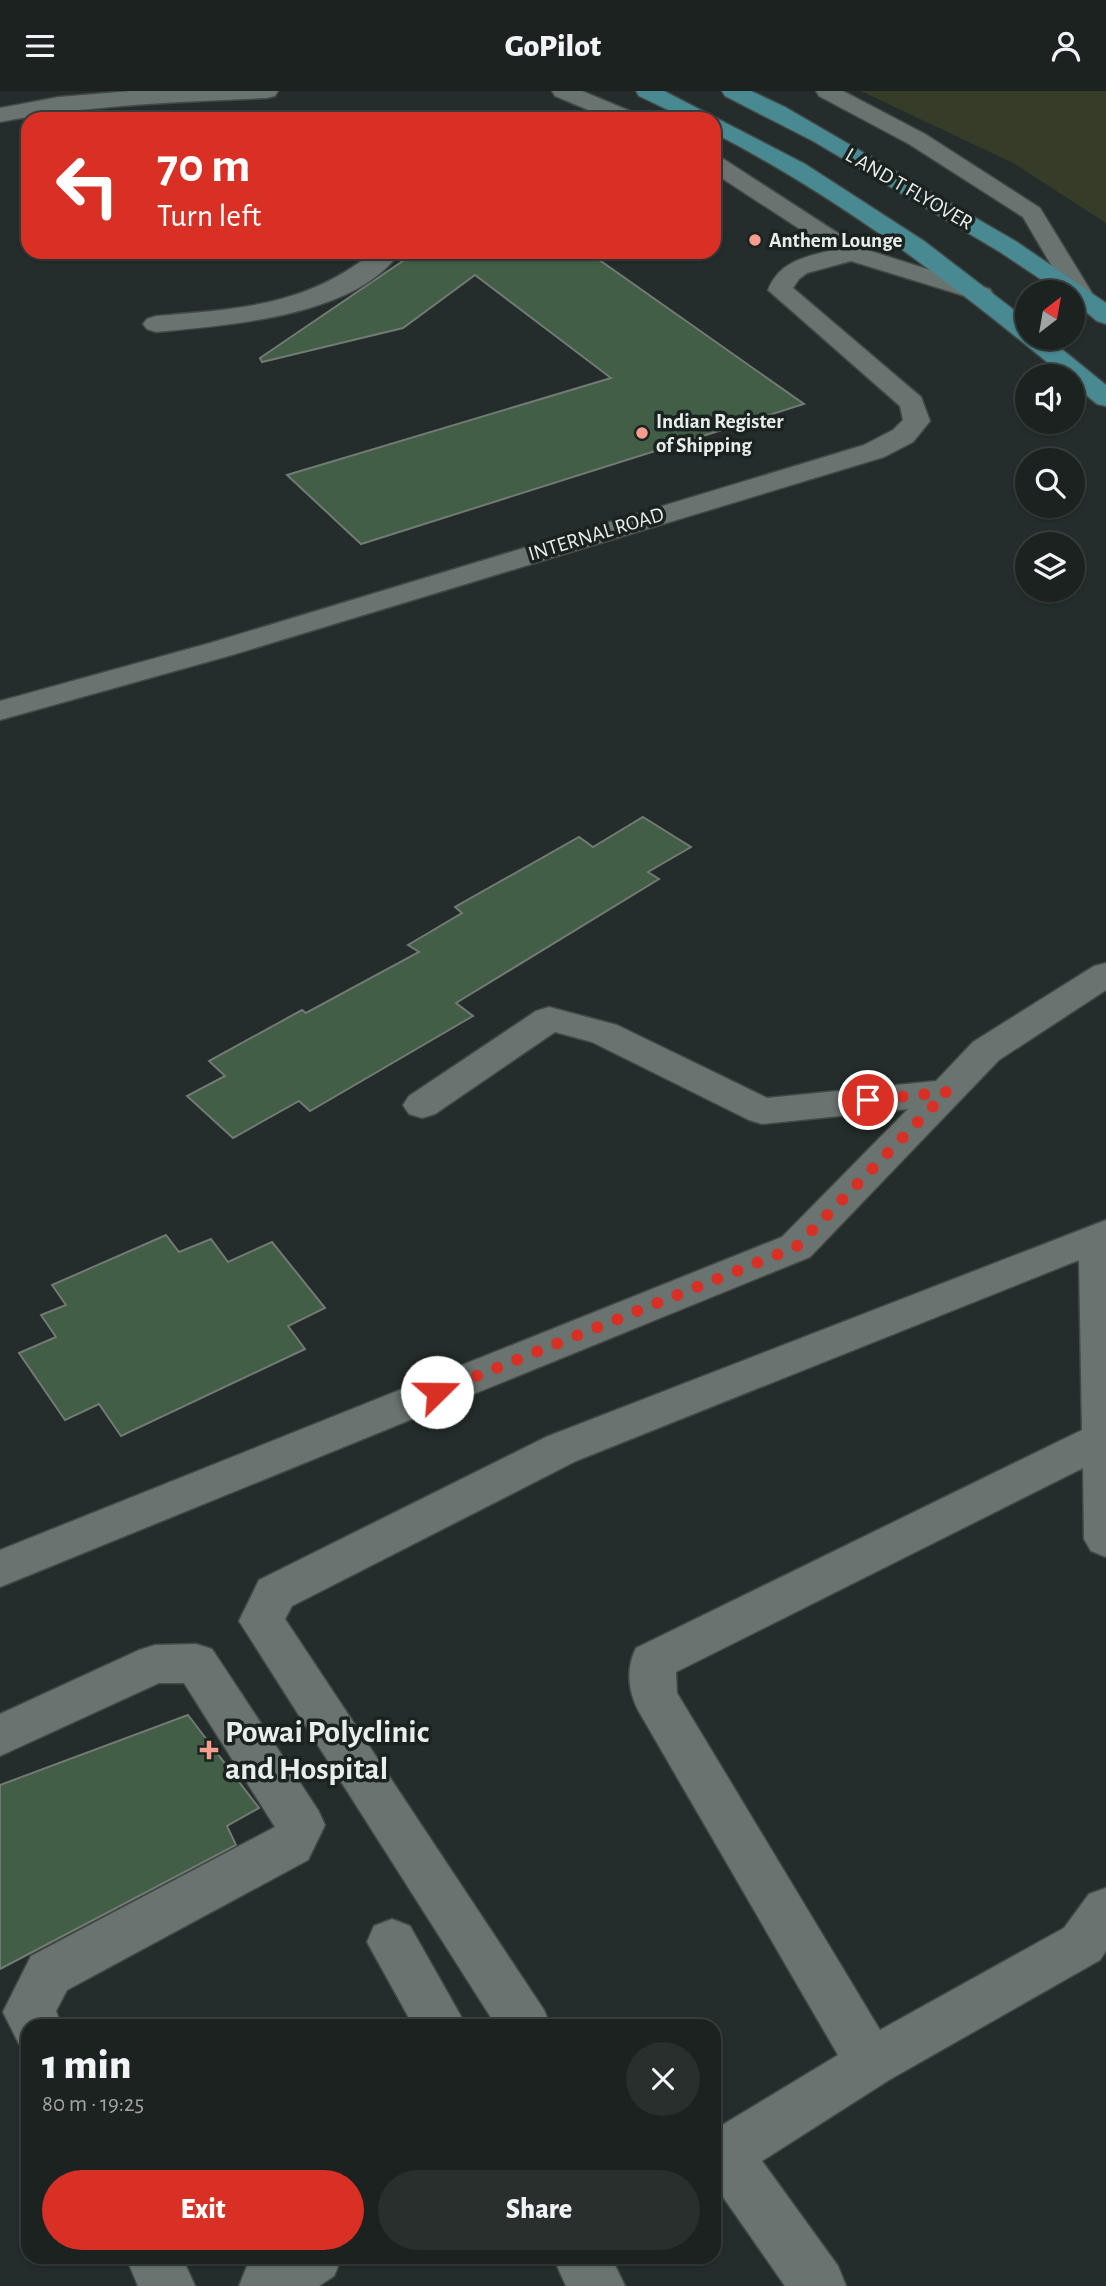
<!DOCTYPE html>
<meta charset="utf-8">
<style>
:root{--surface:#1b2220;--page:#282f2d;--text:#f1f3f6;--muted:#a0a4a5;--line:#393f3e;--accent:#d93025}
body{margin:0;font-family:"Alegreya Sans",sans-serif;background:var(--page);color:var(--text);height:100vh;display:flex;flex-direction:column;font-size:26px;white-space:nowrap}
*{box-sizing:border-box;margin:0}
p{font-size:23px;color:var(--muted)}
.icon{flex:none;width:38px;height:38px;fill:none;stroke:currentColor;stroke-width:2;stroke-linecap:round;stroke-linejoin:round}
.map{position:relative;flex:1;overflow:hidden}
.details{position:absolute;left:21px;top:1928px;width:700px;height:245px;display:flex;flex-direction:column;background:var(--surface);border-radius:21px;box-shadow:0 2px 5px #0004,0 0 0 2px var(--line)}
.details>*{flex:none}
.hud{position:absolute;left:21px;top:21px;width:700px;height:147px;border-radius:21px;box-shadow:0 2px 5px #0004,0 0 0 2px var(--line);background:#d93025;color:#fff;overflow:hidden}
.needle{width:46px;rotate:31deg}
.tools{position:absolute;left:1015px;top:189px;display:grid;gap:14px}
.tools a{display:grid;place-items:center;width:70px;height:70px;border-radius:50%;background:var(--surface);box-shadow:0 2px 5px #0004,0 0 0 2px var(--line);font-size:35px}
.pin{position:absolute;display:grid;place-items:center;width:60px;height:60px;color:#fff;margin:-30px;border:4px solid #fff;border-radius:50%;box-shadow:0 2px 7px #0007}
.me{position:absolute;width:77px;margin:-38px;rotate:68deg;stroke-linejoin:round;filter:drop-shadow(0 0 5px #0008)}
.turn{display:flex;align-items:center;gap:24px;height:147px;padding:0 21px;font-size:32px}
.turn .icon{width:91px;height:91px;stroke-width:2.5}
.turn b{display:block;font-size:49px;line-height:60px}
.round{display:grid;place-items:center;flex:none;width:74px;height:74px;border-radius:37px;background:var(--page)}
.headline{display:flex;align-items:center;justify-content:space-between;height:119px;padding:0 21px}
h1{font-size:42px;font-weight:800;line-height:52px}
.primary-button{display:flex;gap:14px;margin-top:auto;padding:14px 21px}
.primary-button a{flex:1;height:80px;border-radius:42px;background:var(--accent);color:#fff;font-size:28px;font-weight:800;line-height:80px;text-align:center}
.primary-button a+a{background:var(--page);color:var(--text)}
header{display:flex;justify-content:space-between;align-items:center;height:91px;padding:0 21px;background:var(--surface);font-size:32px;font-weight:800}
.map>svg:first-child{display:block}
.green{fill:#373c29}
.building{fill:#425e47;stroke:#727a73;stroke-width:2}
.lines{fill:none;stroke-linecap:round;stroke-linejoin:round}
.minor-casing{stroke:#424947;stroke-width:3}
.major-casing{stroke:#424947;stroke-width:3}
.minor{fill:#697370;fill-rule:evenodd}
.major{fill:#498a92;fill-rule:evenodd}
.route{stroke:#d93025;stroke-width:12;stroke-dasharray:0 21.6}
.poi-dot{fill:#f59d8e;stroke:#1b2321;stroke-width:2.5}
.labels{text-anchor:middle;dominant-baseline:central;stroke-width:7;stroke-linejoin:round;paint-order:stroke}
.far-street-label{font-size:21px;fill:#e8eeec;stroke:#1b2321}
.far-poi-label{font-size:21px;font-weight:bold;fill:#e8eeec;stroke:#1b2321;text-anchor:start}
.near-poi-label{font-size:32px;font-weight:bold;fill:#e8eeec;stroke:#1b2321;text-anchor:start}
</style>
<header><svg class="icon" aria-label="menu" viewBox="0 0 24 24"><path d="M4 6h16M4 12h16M4 18h16"/></svg>GoPilot<svg class="icon" aria-label="person" viewBox="0 0 24 24"><circle cx="12" cy="8" r="4"/><path d="M4 21q1-7 8-7t8 7"/></svg></header>
<div class="map">
<svg width="1106" height="2195" viewBox="0 0 1106 2195">
<rect width="100%" height="100%" fill="#242d2b"/>
<path class="green" d="M 861,0 L 1106,0 L 1106,132 L 1015,73 Z"/>
<path class="building" d="M 416,161 L 588,161 L 804,313 L 361,453 L 287,384 L 611,287 L 475,184 L 403,237 L 262,271 L 260,267 Z
M 643,726 L 691,756 L 648,781 L 659,788 L 456,912 L 473,925 L 310,1020 L 299,1010 L 233,1047 L 187,1005 L 225,985 L 209,970 L 302,919 L 306,922 L 419,861 L 408,854 L 462,822 L 455,816 L 579,746 L 593,756 Z
M 166,1144 L 179,1161 L 211,1148 L 228,1171 L 272,1151 L 325,1217 L 288,1235 L 305,1258 L 121,1345 L 99,1313 L 65,1329 L 19,1262 L 56,1246 L 41,1224 L 66,1214 L 52,1194 Z
M 188,1624 L 259,1717 L 227,1735 L 236,1754 L 0,1878 L 0,1694 Z"/>
<g class="lines">
<defs>
<path id="minor" d="M 131,0 L 278,0 L 275,5 L 267,7 C 177,11 89,14 0,31 L 0,17 L 59,6 Z
M 552,0 L 582,0 L 637,23 L 640,28 L 610,28 L 555,5 Z
M 816,0 L 843,0 L 925,43 L 1040,117 L 1092,202 L 1089,207 L 1073,208 L 1073,201 L 1067,201 L 1023,126 L 909,53 L 819,5 Z
M 714,65 L 722,67 L 861,157 L 990,198 L 993,203 L 990,208 L 981,210 L 851,170 L 807,182 L 799,188 L 793,197 L 921,306 L 930,330 L 913,351 L 884,366 L 232,564 L 0,629 L 0,610 L 210,552 L 864,354 L 893,339 L 903,329 L 900,315 L 768,199 C 779,171 804,166 832,159 L 714,82 Z
M 373,161 L 400,161 C 355,226 228,234 156,241 L 147,238 L 143,233 L 147,228 L 156,225 C 238,218 307,215 373,161 Z
M 1106,872 L 1106,899 L 999,969 L 810,1166 L 0,1496 L 0,1459 L 782,1146 L 908,1018 L 762,1033 L 749,1029 L 592,951 L 555,941 L 435,1023 L 422,1027 L 409,1023 L 403,1014 L 409,1005 L 536,920 L 549,916 L 617,934 L 767,1007 L 936,990 L 973,951 L 1094,875 Z
M 1106,1129 L 1106,1466 L 1091,1460 L 1084,1448 L 1083,1377 L 676,1581 L 677,1602 L 880,1939 L 1064,1837 L 1089,1803 L 1106,1797 L 1106,1860 L 1100,1869 L 889,1989 L 762,2070 L 838,2175 L 846,2195 L 785,2195 L 714,2093 L 714,2039 L 838,1964 L 638,1619 C 628,1599 626,1577 636,1557 L 1082,1339 L 1079,1169 L 576,1370 L 292,1515 L 285,1528 L 544,1919 L 551,1936 L 497,1936 L 239,1530 L 259,1489 L 546,1346 Z
M 196,1553 L 212,1558 L 318,1719 L 325,1734 L 308,1769 L 67,1899 L 56,1920 L 62,1936 L 28,1936 L 28,1957 L 19,1953 L 3,1921 L 31,1865 L 275,1736 L 184,1592 L 159,1592 L 0,1665 L 0,1623 L 139,1559 L 155,1554 Z
M 392,1828 L 410,1835 L 467,1936 L 414,1936 L 367,1851 L 374,1835 Z
M 126,2166 L 182,2166 L 195,2195 L 138,2195 Z
M 262,2166 L 342,2166 L 334,2185 L 319,2195 L 239,2195 L 247,2175 Z
M 553,2166 L 611,2166 L 625,2195 L 566,2195 Z"/>
<path id="major" d="M 636,0 L 664,0 L 805,73 L 924,150 L 1027,229 L 1027,247 L 1048,247 L 1106,294 L 1106,315 L 1097,313 L 1073,293 L 1073,285 L 1064,285 C 954,194 842,108 714,42 L 714,28 L 687,28 L 639,5 Z
M 722,0 L 751,0 L 785,16 L 1017,151 L 1106,212 L 1106,233 L 1097,230 L 1073,210 L 1073,201 L 1060,201 L 1000,161 L 813,50 L 725,5 Z"/>
</defs>
<use href="#minor" class="minor-casing"/>
<use href="#major" class="major-casing"/>
<use href="#minor" class="minor"/>
<use href="#major" class="major"/>
</g>
<g class="lines">
<path class="route" d="M 437,1301 L 796,1156 L 947,1001 L 868,1009"/>
</g>
<g class="poi-dot">
<circle cx="755" cy="149" r="7"/>
<circle cx="642" cy="342" r="7"/>
<path d="M205.5 1648.5h7v7h7v7h-7v7h-7v-7h-7v-7h7z"/>
</g>
<g class="labels">
<g class="far-street-label">
<text transform="translate(909 98) rotate(30)">L AND T FLYOVER</text>
<text transform="translate(596 443) rotate(-17)">INTERNAL ROAD</text>
</g>
<g class="far-poi-label">
<text x="769" y="149">Anthem Lounge</text>
<text x="656" y="330">Indian Register<tspan x="656" dy="24">of Shipping</tspan></text>
</g>
<g class="near-poi-label">
<text x="225" y="1641">Powai Polyclinic<tspan x="225" dy="37">and Hospital</tspan></text>
</g>
</g>
</svg>
<div class="tools">
<a><svg class="needle" viewBox="-14 -14 28 28"><path d="M0-13l5 13h-10z" fill="#e53935"/><path d="M0 13l5-13h-10z" fill="#a0a4a5"/></svg></a>
<a><svg class="icon" aria-label="sound" viewBox="0 0 24 24"><path d="M4 9h4l5-4v14l-5-4H4zM17 9q2 3 0 6"/></svg></a>
<a><svg class="icon" aria-label="search" viewBox="0 0 24 24"><circle cx="10" cy="10" r="6"/><path d="M15 15l6 6"/></svg></a>
<a><svg class="icon" aria-label="layers" viewBox="0 0 24 24"><path d="M12 4l9 5-9 5-9-5zM3 14l9 5 9-5"/></svg></a>
</div>
<div class="pin" style="left:868px;top:1009px;background:#d93025"><svg class="icon" aria-label="arrive" viewBox="0 0 24 24"><path d="M6 21V4h12l-3 4 3 4H6"/></svg></div>
<svg class="me" style="left:437px;top:1301px" viewBox="-20 -20 40 40"><circle r="19" fill="#fff"/><path d="M0-13L10 11 0 6-10 11z" fill="#d93025"/></svg>
<div class="hud">
<div class="turn"><svg class="icon" aria-label="left" viewBox="0 0 24 24"><path d="M17 20v-9H6M10 6l-5 5 5 5"/></svg><div><b>70 m</b>Turn left</div></div>
</div>
<section class="details">
<div class="headline"><div><h1>1 min</h1><p>80 m · 19:25</p></div><a class="round"><svg class="icon" aria-label="close" viewBox="0 0 24 24"><path d="M6 6l12 12M18 6L6 18"/></svg></a></div>
<div class="primary-button"><a>Exit</a><a>Share</a></div>
</section>
</div>
